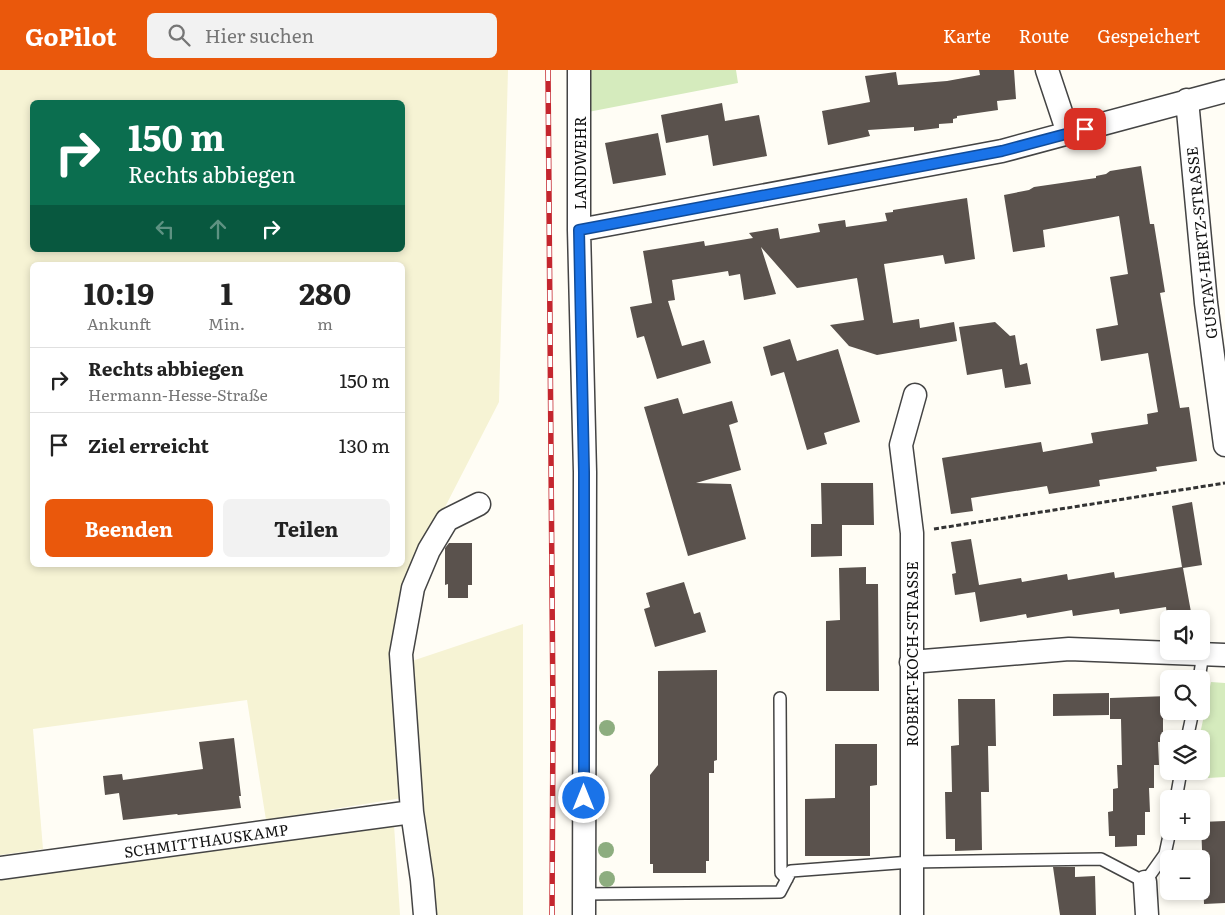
<!DOCTYPE html>
<html lang="de">
<meta charset="utf-8">
<style>
:root{--surface:#fff;--page:#f2f2f2;--text:#222;--muted:#767676;--line:#e0e0e0;--accent:#ea580c}
body{margin:0;font-family:Literata,serif;background:var(--page);color:var(--text);height:100vh;display:flex;flex-direction:column;font-size:19px;white-space:nowrap}
*{box-sizing:border-box;margin:0}
p{font-size:16px;color:var(--muted)}
.icon{flex:none;width:28px;height:28px;fill:none;stroke:currentColor;stroke-width:2;stroke-linecap:round;stroke-linejoin:round}
.map{position:relative;flex:1;overflow:hidden}
.panel{position:absolute;left:30px;top:192px;width:375px;height:305px;display:flex;flex-direction:column;background:var(--surface);border-radius:8px;box-shadow:0 2px 8px #0003}
.panel>*{flex:none}
.top-card{position:absolute;left:30px;top:30px;width:375px;height:152px;border-radius:8px;box-shadow:0 2px 8px #0003;background:#0b6e4f;color:#fff;overflow:hidden}
.buttons{position:absolute;left:1160px;top:540px;display:grid;gap:10px}
.buttons a{display:grid;place-items:center;width:50px;height:50px;border-radius:8px;background:var(--surface);box-shadow:0 2px 8px #0003;font-size:25px}
.pin{position:absolute;display:grid;place-items:center;width:42px;height:42px;color:#fff;margin:-21px;border-radius:10px;box-shadow:0 2px 8px #0006}
.me{position:absolute;width:55px;margin:-28px;rotate:0deg;stroke-linejoin:round;filter:drop-shadow(0 0 4px #0008)}
.turn{display:flex;align-items:center;gap:18px;height:105px;padding:0 15px;font-size:22px}
.turn .icon{width:65px;height:65px;stroke-width:2.5}
.turn b{display:block;font-size:35px;line-height:42px}
.lanes{display:flex;align-items:center;height:48px;padding:0 15px;background:#0003;justify-content:center;gap:25px;direction:ltr}
.lanes .off{opacity:.35}
.eta{display:flex;justify-content:space-evenly;align-items:center;height:85px;text-align:center}
.eta b{font-size:30px;font-weight:700;line-height:35px}
.button{display:flex;gap:10px;margin-top:auto;padding:10px 15px}
.button a{flex:1;height:58px;border-radius:8px;background:var(--accent);color:#fff;font-size:20px;font-weight:700;line-height:58px;text-align:center}
.button a+a{background:var(--page);color:var(--text)}
ul{padding:0;list-style:none}
li{display:flex;align-items:center;gap:15px;height:65px;padding:0 15px;border-top:1px solid var(--line)}
li div{flex:1}
li b{display:block;font-size:19px}
li em{font-style:normal}
header{display:flex;align-items:center;gap:30px;box-sizing:border-box;height:70px;padding:0 25px;background:var(--accent);color:#fff}
header strong{font-size:24px}
nav{display:flex;gap:28px;margin-inline-start:auto;font-size:18px}
.search{width:350px;height:45px;background:var(--page);display:flex;align-items:center;gap:12px;box-sizing:border-box;padding:0 18px;border-radius:8px;color:var(--muted);font-size:19px}
.map>svg:first-child{display:block}
.farmland{fill:#f6f3d4;fill-rule:evenodd}
.green{fill:#d5ebbd}
.building{fill:#5a524d}
.lines{fill:none;stroke-linecap:round;stroke-linejoin:round}
.lane-casing{stroke:#444;stroke-width:14}
.street-casing{stroke:#444;stroke-width:25}
.path{stroke:#333;stroke-width:3;stroke-dasharray:5 2.5;stroke-linecap:butt}
.lane{stroke:#fff;stroke-width:11}
.street{stroke:#fff;stroke-width:22}
.rail-casing{stroke:#c4262e;stroke-width:5.5}
.rail{stroke:#fff;stroke-width:4;stroke-dasharray:11;stroke-linecap:butt}
.tree{fill:#8dad7f}
.route-casing{stroke:#114b97;stroke-width:12}
.route{stroke:#1a73e8;stroke-width:9}
.labels{text-anchor:middle;dominant-baseline:central;stroke-width:5;stroke-linejoin:round;paint-order:stroke}
.street-label{font-size:15px;fill:#111;stroke:#fff}
</style>
<header>
<strong>GoPilot</strong>
<div class="search"><svg class="icon" aria-label="search" viewBox="0 0 24 24"><circle cx="10" cy="10" r="6"/><path d="M15 15l6 6"/></svg>Hier suchen</div>
<nav><a>Karte</a><a>Route</a><a>Gespeichert</a></nav>
</header>
<div class="map">
<svg width="1225" height="845" viewBox="0 0 1225 845">
<rect width="100%" height="100%" fill="#fffdf5"/>
<path class="farmland" d="M 0,0 L 508,0 L 499,332 L 406,513 L 402,728 L 266,750 L 247,630 L 33,659 L 43,779 L 0,785 ZM 32,32 L 402,32 L 402,180 L 32,180 ZM 32,195 L 402,195 L 402,495 L 32,495 Z
M 523,554 L 523,845 L 431,845 L 418,742 L 409,592 Z
M 394,755 L 400,845 L 0,845 L 0,807 Z"/>
<path class="green" d="M 588,0 L 736,0 L 738,13 L 588,42 Z
M 1211,612 L 1225,613 L 1225,707 L 1191,709 L 1193,701 L 1201,701 L 1201,669 L 1199,669 Z"/>
<path class="building" d="M 979,0 L 1014,0 L 1016,29 L 997,31 L 998,40 L 957,46 L 957,48 L 953,49 L 953,53 L 939,54 L 939,58 L 914,61 L 914,57 L 868,60 L 870,66 L 828,75 L 822,41 L 870,32 L 865,6 L 896,2 L 898,15 L 947,11 L 980,5 Z
M 722,33 L 725,51 L 759,45 L 767,86 L 713,96 L 708,65 L 666,73 L 661,45 Z
M 658,63 L 666,105 L 613,114 L 605,73 Z
M 1141,96 L 1150,154 L 1154,154 L 1165,222 L 1160,223 L 1180,338 L 1189,337 L 1197,391 L 1156,397 L 1157,401 L 1099,410 L 1100,416 L 1049,424 L 1047,416 L 971,428 L 973,441 L 951,444 L 942,388 L 1041,372 L 1043,382 L 1093,373 L 1091,363 L 1148,354 L 1147,344 L 1158,342 L 1148,283 L 1101,291 L 1096,259 L 1118,255 L 1110,207 L 1128,204 L 1119,146 L 1043,160 L 1045,177 L 1013,182 L 1004,125 L 1029,120 L 1034,117 L 1096,108 L 1096,106 L 1106,104 L 1110,101 Z
M 967,128 L 975,189 L 945,194 L 943,185 L 884,194 L 893,253 L 919,249 L 920,258 L 954,252 L 957,271 L 877,285 L 849,276 L 830,255 L 864,250 L 857,208 L 797,218 L 761,177 L 776,224 L 744,230 L 740,204 L 729,206 L 728,201 L 672,210 L 675,230 L 668,231 L 682,276 L 704,270 L 711,293 L 657,309 L 644,266 L 637,268 L 630,237 L 652,233 L 643,181 L 704,171 L 705,176 L 753,168 L 749,163 L 778,158 L 780,169 L 820,162 L 818,154 L 845,150 L 846,157 L 887,151 L 885,143 L 893,142 L 893,140 Z
M 995,252 L 1010,266 L 1015,265 L 1020,295 L 1027,293 L 1031,314 L 1005,318 L 1002,299 L 967,305 L 959,257 Z
M 790,269 L 797,291 L 838,279 L 860,352 L 824,363 L 827,374 L 807,380 L 784,302 L 771,306 L 763,277 Z
M 678,328 L 683,344 L 732,331 L 738,352 L 729,355 L 741,400 L 696,413 L 731,414 L 746,469 L 688,486 L 644,337 Z
M 821,413 L 873,413 L 874,455 L 842,455 L 842,486 L 811,487 L 811,454 L 822,454 Z
M 1192,432 L 1202,495 L 1183,498 L 1191,542 L 1167,546 L 1166,537 L 1120,544 L 1119,539 L 1073,546 L 1072,540 L 1027,548 L 1026,544 L 980,552 L 975,522 L 955,525 L 952,504 L 956,503 L 951,472 L 971,469 L 979,515 L 1021,508 L 1022,512 L 1067,504 L 1068,510 L 1114,502 L 1115,508 L 1182,497 L 1172,436 Z
M 449,473 L 472,473 L 472,515 L 468,515 L 468,528 L 448,528 L 448,514 L 445,515 L 445,478 Z
M 866,497 L 866,514 L 878,514 L 879,621 L 826,621 L 826,551 L 840,550 L 839,498 Z
M 684,512 L 694,544 L 700,542 L 706,562 L 655,577 L 644,539 L 650,537 L 646,523 Z
M 717,600 L 717,690 L 714,691 L 714,703 L 709,703 L 709,791 L 706,791 L 706,803 L 653,803 L 653,794 L 650,794 L 650,705 L 658,695 L 658,601 Z
M 1109,623 L 1109,645 L 1053,646 L 1053,624 Z
M 1169,626 L 1169,648 L 1163,648 L 1163,672 L 1158,672 L 1159,695 L 1154,695 L 1154,718 L 1149,718 L 1150,742 L 1145,742 L 1145,765 L 1137,765 L 1137,776 L 1115,777 L 1115,766 L 1109,766 L 1108,742 L 1113,741 L 1113,719 L 1118,718 L 1117,695 L 1122,695 L 1121,649 L 1110,649 L 1110,628 Z
M 958,629 L 995,629 L 996,676 L 988,676 L 989,722 L 981,722 L 982,780 L 955,781 L 955,769 L 946,769 L 945,722 L 952,722 L 951,676 L 959,675 Z
M 234,668 L 241,726 L 239,726 L 241,738 L 178,745 L 177,744 L 123,750 L 119,723 L 105,725 L 103,706 L 122,704 L 123,710 L 203,699 L 199,672 Z
M 835,674 L 877,674 L 877,715 L 870,716 L 870,786 L 805,786 L 805,729 L 835,728 Z
M 1225,751 L 1225,833 L 1204,834 L 1201,752 Z
M 1053,797 L 1075,797 L 1075,807 L 1095,806 L 1096,845 L 1060,845 Z"/>
<g class="lines">
<defs>
<path id="lane" d="M 1199,609 L 1203,584
M 780,628 L 781,803 L 787,809
M 1187,669 L 1193,641
M 1176,729 L 1181,701
M 583,824 L 780,822 L 791,801 L 911,792 L 1101,789 L 1145,812 L 1165,784 L 1170,761"/>
<path id="street" d="M 579,0 L 579,160 L 585,402 L 584,845
M 1047,0 L 1068,63
M 1187,30 L 1206,233 L 1225,375
M 579,160 L 1002,81 L 1225,21
M 911,592 L 1069,579 L 1225,585
M 412,742 L 401,584 L 413,518 L 429,480 L 447,450 L 479,434
M 0,798 L 412,742 L 422,810 L 425,845
M 1145,812 L 1147,845
M 912,845 L 912,463 L 901,375 L 915,325"/>
</defs>
<use href="#lane" class="lane-casing"/>
<use href="#street" class="street-casing"/>
<path class="path" d="M 934,459 L 1225,413"/>
<use href="#lane" class="lane"/>
<use href="#street" class="street"/>
<defs>
<path id="rail" d="M 548,0 L 553,645 L 552,845"/>
</defs>
<use href="#rail" class="rail-casing"/>
<use href="#rail" class="rail"/>
</g>
<g class="tree">
<circle cx="607" cy="658" r="8"/>
<circle cx="606" cy="780" r="8"/>
<circle cx="607" cy="809" r="8"/>
</g>
<g class="lines">
<defs>
<path id="route" d="M 584,728 L 584,402 L 579,160 L 1002,81 L 1085,59"/>
</defs>
<use href="#route" class="route-casing"/>
<use href="#route" class="route"/>
</g>
<g class="labels">
<g class="street-label">
<text transform="translate(579 93) rotate(-90)">LANDWEHR</text>
<text transform="translate(1201 173) rotate(-96)">GUSTAV-HERTZ-STRASSE</text>
<text transform="translate(911 584) rotate(-90)">ROBERT-KOCH-STRASSE</text>
<text transform="translate(206 770) rotate(-8)">SCHMITTHAUSKAMP</text>
</g>
</g>
</svg>
<div class="buttons">
<a><svg class="icon" aria-label="sound" viewBox="0 0 24 24"><path d="M4 9h4l5-4v14l-5-4H4zM17 9q2 3 0 6"/></svg></a>
<a><svg class="icon" aria-label="search" viewBox="0 0 24 24"><circle cx="10" cy="10" r="6"/><path d="M15 15l6 6"/></svg></a>
<a><svg class="icon" aria-label="layers" viewBox="0 0 24 24"><path d="M12 4l9 5-9 5-9-5zM3 14l9 5 9-5"/></svg></a>
<a>+</a>
<a>−</a>
</div>
<div class="pin" style="left:1085px;top:59px;background:#d93025"><svg class="icon" aria-label="arrive" viewBox="0 0 24 24"><path d="M6 21V4h12l-3 4 3 4H6"/></svg></div>
<svg class="me" style="left:584px;top:728px" viewBox="-20 -20 40 40"><circle r="17" fill="#1a73e8" stroke="#fff" stroke-width="3"/><path d="M0-11L8 9 0 5-8 9z" fill="#fff"/></svg>
<div class="top-card">
<div class="turn"><svg class="icon" aria-label="right" viewBox="0 0 24 24"><path d="M7 20v-9h11M14 6l5 5-5 5"/></svg><div><b>150 m</b>Rechts abbiegen</div></div>
<div class="lanes"><svg class="icon off" aria-label="left" viewBox="0 0 24 24"><path d="M17 20v-9H6M10 6l-5 5 5 5"/></svg><svg class="icon off" aria-label="ahead" viewBox="0 0 24 24"><path d="M12 20V5M6 11l6-6 6 6"/></svg><svg class="icon" aria-label="right" viewBox="0 0 24 24"><path d="M7 20v-9h11M14 6l5 5-5 5"/></svg></div>
</div>
<section class="panel">
<div class="eta">
<div><b>10:19</b><p>Ankunft</p></div>
<div><b>1</b><p>Min.</p></div>
<div><b>280</b><p>m</p></div>
</div>
<ul>
<li><svg class="icon" aria-label="right" viewBox="0 0 24 24"><path d="M7 20v-9h11M14 6l5 5-5 5"/></svg><div><b>Rechts abbiegen</b><p>Hermann-Hesse-Straße</p></div><em>150 m</em></li>
<li><svg class="icon" aria-label="arrive" viewBox="0 0 24 24"><path d="M6 21V4h12l-3 4 3 4H6"/></svg><div><b>Ziel erreicht</b></div><em>130 m</em></li>
</ul>
<div class="button"><a>Beenden</a><a>Teilen</a></div>
</section>
</div>
